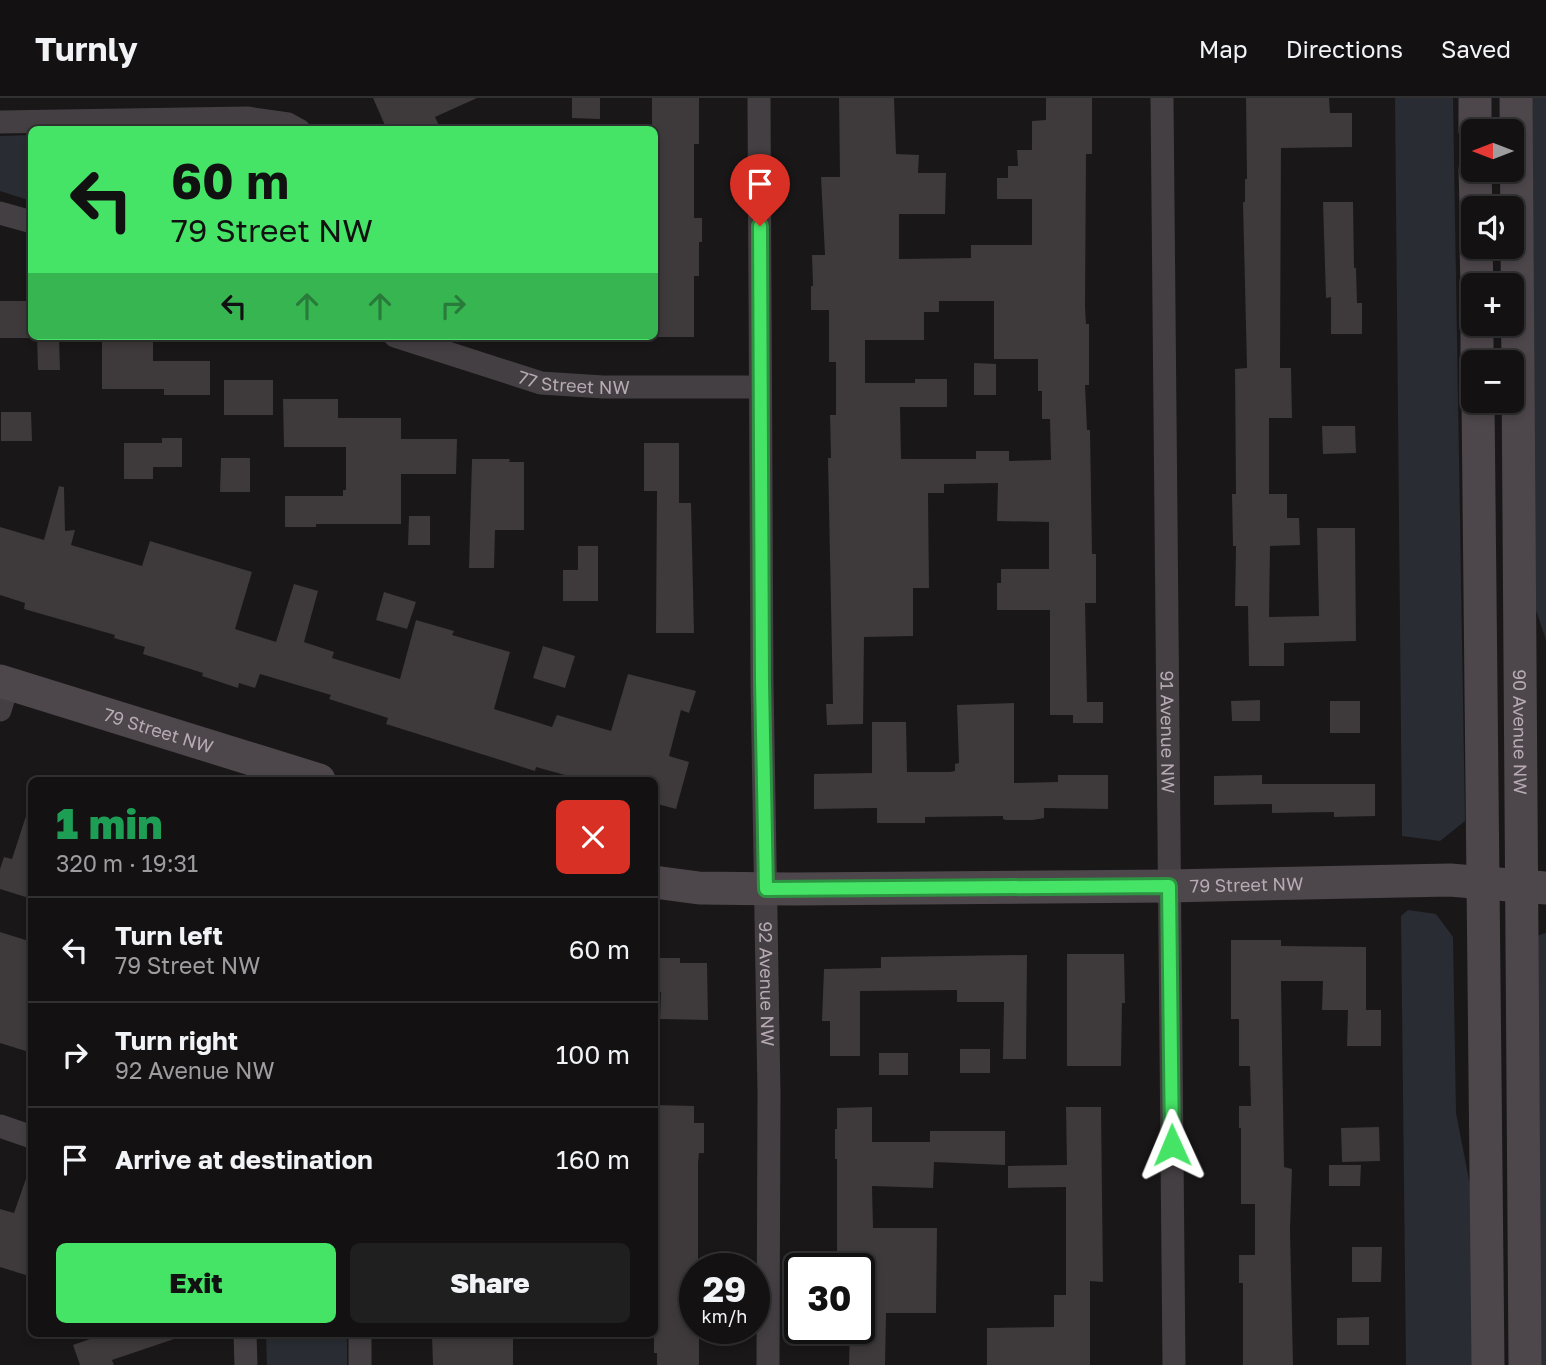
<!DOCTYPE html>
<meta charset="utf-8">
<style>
:root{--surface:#131112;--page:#201f20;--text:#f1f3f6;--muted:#9d9d9f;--line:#323132;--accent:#45e366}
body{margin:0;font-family:"Golos Text",sans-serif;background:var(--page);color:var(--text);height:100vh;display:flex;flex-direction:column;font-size:26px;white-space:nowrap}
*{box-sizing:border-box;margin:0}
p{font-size:23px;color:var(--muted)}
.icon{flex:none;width:38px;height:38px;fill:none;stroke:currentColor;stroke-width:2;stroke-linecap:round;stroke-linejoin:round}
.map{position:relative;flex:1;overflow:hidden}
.side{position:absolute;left:28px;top:679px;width:630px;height:560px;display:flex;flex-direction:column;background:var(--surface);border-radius:10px;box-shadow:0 4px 10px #0003,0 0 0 2px var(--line)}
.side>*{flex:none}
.banner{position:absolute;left:28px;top:28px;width:630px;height:214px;border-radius:10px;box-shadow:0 4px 10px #0003,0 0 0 2px var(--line);background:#45e366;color:#111;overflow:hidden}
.needle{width:46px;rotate:270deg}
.tools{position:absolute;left:1461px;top:21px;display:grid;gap:14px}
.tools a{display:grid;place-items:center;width:63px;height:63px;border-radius:10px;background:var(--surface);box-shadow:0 4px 10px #0003,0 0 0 2px var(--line);font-size:35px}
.speed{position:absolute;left:679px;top:1155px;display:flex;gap:14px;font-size:35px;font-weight:700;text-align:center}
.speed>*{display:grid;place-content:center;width:91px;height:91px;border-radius:50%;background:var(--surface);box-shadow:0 4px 10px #0003,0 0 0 2px var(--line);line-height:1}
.speed small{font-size:18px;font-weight:400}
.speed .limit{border:4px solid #111;border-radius:10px;background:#fff;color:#111}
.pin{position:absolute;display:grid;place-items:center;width:60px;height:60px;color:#fff;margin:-72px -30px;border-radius:50% 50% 50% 0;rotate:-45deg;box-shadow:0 0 7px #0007}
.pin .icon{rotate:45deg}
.me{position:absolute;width:77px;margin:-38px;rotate:359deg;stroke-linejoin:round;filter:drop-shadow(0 0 5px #0008)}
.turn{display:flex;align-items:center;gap:24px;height:147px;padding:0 28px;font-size:32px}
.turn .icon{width:91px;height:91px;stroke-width:2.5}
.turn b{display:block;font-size:49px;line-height:60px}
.lanes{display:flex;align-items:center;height:66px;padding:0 28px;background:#0003;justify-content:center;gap:35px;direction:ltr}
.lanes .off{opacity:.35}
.round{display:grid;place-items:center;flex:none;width:74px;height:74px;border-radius:10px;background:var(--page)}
.summary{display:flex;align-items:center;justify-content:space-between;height:119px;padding:0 28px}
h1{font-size:42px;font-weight:800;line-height:52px;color:#1e9e55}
.action{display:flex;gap:14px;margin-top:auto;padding:14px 28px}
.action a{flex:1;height:80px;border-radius:10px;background:var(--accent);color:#111;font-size:28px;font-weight:800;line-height:80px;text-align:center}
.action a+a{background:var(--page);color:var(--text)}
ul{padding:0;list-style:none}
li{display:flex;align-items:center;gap:21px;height:105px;padding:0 28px;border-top:2px solid var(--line)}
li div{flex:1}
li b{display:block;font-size:26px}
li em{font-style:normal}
header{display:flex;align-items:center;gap:42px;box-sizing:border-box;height:98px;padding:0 35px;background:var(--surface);border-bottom:2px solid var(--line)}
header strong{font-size:33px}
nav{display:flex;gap:38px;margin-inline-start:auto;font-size:24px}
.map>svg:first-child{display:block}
.green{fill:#292c32}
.building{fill:#3e393b;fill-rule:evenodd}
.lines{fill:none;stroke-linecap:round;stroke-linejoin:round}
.street{stroke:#443f42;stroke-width:23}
.secondary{stroke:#4d464b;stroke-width:33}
.route-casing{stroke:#2d9442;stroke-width:18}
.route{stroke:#45e366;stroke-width:12}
.labels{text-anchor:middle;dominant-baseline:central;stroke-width:6;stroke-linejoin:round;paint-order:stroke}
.street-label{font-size:18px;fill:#b7aab4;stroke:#141213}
</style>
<header>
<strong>Turnly</strong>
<nav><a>Map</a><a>Directions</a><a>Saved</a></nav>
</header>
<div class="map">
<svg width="1546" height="1267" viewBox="0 0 1546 1267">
<rect width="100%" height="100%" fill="#191718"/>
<path class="green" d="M 1395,0 L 1453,0 L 1465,723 L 1440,743 L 1402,738 Z
M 1528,0 L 1546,0 L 1546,542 L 1535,509 Z
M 31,37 L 32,37 L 31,103 L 0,93 L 0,38 Z
M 1408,812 L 1436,816 L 1453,839 L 1456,1015 L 1471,1092 L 1473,1267 L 1406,1267 L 1401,818 Z
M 1546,835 L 1546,1267 L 1534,1267 L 1530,840 Z
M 266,1236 L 347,1236 L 347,1267 L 267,1267 Z"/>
<path class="building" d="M 373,0 L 477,0 L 435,19 L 441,32 L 387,32 Z
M 572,0 L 600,0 L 600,21 L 572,20 Z
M 652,0 L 699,0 L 699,46 L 694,46 L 694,120 L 702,120 L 702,144 L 699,144 L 699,178 L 694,178 L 694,239 L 654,239 L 654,32 L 652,30 Z
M 839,0 L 894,0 L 896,56 L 919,57 L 918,75 L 946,75 L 945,116 L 899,116 L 899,161 L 971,160 L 971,147 L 1032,147 L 1032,101 L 997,101 L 997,80 L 1008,80 L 1008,68 L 1018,68 L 1017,52 L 1032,52 L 1032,23 L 1046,22 L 1046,0 L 1092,0 L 1092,56 L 1086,56 L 1085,209 L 1086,226 L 1089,226 L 1089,287 L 1085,287 L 1087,332 L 1090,332 L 1092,456 L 1096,456 L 1096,505 L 1085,505 L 1087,604 L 1103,604 L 1103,625 L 1073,625 L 1073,617 L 1050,617 L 1050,512 L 997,512 L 997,485 L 1001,485 L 1001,471 L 1049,471 L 1049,424 L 997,423 L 998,385 L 944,386 L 944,395 L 928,395 L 929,490 L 913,490 L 913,538 L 864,539 L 863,626 L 827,627 L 826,606 L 833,606 L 828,360 L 831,360 L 830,317 L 836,317 L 836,264 L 829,264 L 829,212 L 811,212 L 811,188 L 813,188 L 812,157 L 825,157 L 821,79 L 840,79 ZM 939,203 L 994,203 L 994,261 L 1038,261 L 1038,293 L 1042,293 L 1042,321 L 1050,321 L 1051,362 L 1009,363 L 1009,353 L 976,353 L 976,361 L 901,361 L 900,309 L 947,309 L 947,281 L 915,281 L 915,285 L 865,285 L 865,242 L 924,242 L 924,214 L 939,214 Z
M 1246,0 L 1329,0 L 1330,15 L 1352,15 L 1352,49 L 1281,50 L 1280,270 L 1291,270 L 1292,320 L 1269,320 L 1269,396 L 1287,396 L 1287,420 L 1299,420 L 1300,447 L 1270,448 L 1269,519 L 1319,518 L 1317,430 L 1355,430 L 1356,543 L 1284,545 L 1284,568 L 1249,568 L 1248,508 L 1235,508 L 1236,448 L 1233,448 L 1232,396 L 1236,396 L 1235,271 L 1247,270 L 1243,104 L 1245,104 L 1245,81 L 1247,81 Z
M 1323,104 L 1353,104 L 1354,170 L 1356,170 L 1357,205 L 1362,205 L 1362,236 L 1331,236 L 1331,199 L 1326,200 Z
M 0,203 L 29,203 L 29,240 L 0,240 Z
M 37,238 L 59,238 L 60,272 L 38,272 Z
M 102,241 L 137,241 L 137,244 L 153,244 L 153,263 L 210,263 L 210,297 L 164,297 L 164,291 L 102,291 Z
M 974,265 L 996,266 L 996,297 L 974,297 Z
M 224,282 L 273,282 L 273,317 L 224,317 Z
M 283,301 L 338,301 L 338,320 L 401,320 L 401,341 L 457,341 L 456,376 L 401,376 L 401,426 L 316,426 L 316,429 L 285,429 L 285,398 L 343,398 L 343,392 L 346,392 L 346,349 L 284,349 Z
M 1,314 L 31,314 L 32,343 L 1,343 Z
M 1322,328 L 1355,328 L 1356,355 L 1323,356 Z
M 162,340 L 182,340 L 182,369 L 153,369 L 153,381 L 124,381 L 124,345 L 162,345 Z
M 644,345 L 679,345 L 679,405 L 691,405 L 694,535 L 656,535 L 657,393 L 644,393 Z
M 221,360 L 250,360 L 250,394 L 220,394 Z
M 472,361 L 510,361 L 509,364 L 524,364 L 524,432 L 495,432 L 494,470 L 469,470 Z
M 59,388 L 64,389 L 65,433 L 75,432 L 71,447 L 142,468 L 150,443 L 252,474 L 235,531 L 276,544 L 294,486 L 318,493 L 304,544 L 334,554 L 332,560 L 400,581 L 416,522 L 454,533 L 452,537 L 510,554 L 494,611 L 552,629 L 557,617 L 611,633 L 628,576 L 696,593 L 689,615 L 681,612 L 669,658 L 689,664 L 676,711 L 654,705 L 654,682 L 583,682 L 536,669 L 535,673 L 386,626 L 388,620 L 329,601 L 331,597 L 260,576 L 255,590 L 239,585 L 238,590 L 202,578 L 203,575 L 143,556 L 145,549 L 114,540 L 115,537 L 24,511 L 25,505 L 0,497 L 0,429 L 44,442 Z
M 409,418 L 430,418 L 430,447 L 408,447 Z
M 578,448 L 598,448 L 598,503 L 563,503 L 563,472 L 578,472 Z
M 384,494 L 416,504 L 407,531 L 376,522 Z
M 543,548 L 575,558 L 565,590 L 533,580 Z
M 1260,602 L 1260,623 L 1232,623 L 1231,603 Z
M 1330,603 L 1360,603 L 1360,635 L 1330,635 Z
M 1014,605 L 1014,685 L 1058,684 L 1058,677 L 1108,677 L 1108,711 L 1044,710 L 1044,720 L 1033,722 L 1006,722 L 1003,721 L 1003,718 L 925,719 L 925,725 L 877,725 L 877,710 L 814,711 L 814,676 L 872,675 L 872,624 L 906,624 L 907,674 L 950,674 L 955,673 L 955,666 L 959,665 L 957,607 Z
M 1262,677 L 1262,686 L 1375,686 L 1375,718 L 1334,719 L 1334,714 L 1272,715 L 1272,706 L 1214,707 L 1214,678 Z
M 27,715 L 32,716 L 32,801 L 0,791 L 0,771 L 4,759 L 12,761 Z
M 0,834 L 32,844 L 32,955 L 0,945 Z
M 1231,842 L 1281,842 L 1281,848 L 1366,849 L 1366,912 L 1381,912 L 1381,948 L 1347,948 L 1348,912 L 1322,912 L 1323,883 L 1281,883 L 1284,1069 L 1292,1071 L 1290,1132 L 1293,1267 L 1243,1267 L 1243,1185 L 1239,1185 L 1239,1157 L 1255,1157 L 1255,1106 L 1241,1106 L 1241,1030 L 1239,1030 L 1239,1008 L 1251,1008 L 1250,968 L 1239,968 L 1239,921 L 1231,921 Z
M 1067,856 L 1124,856 L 1125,905 L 1122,905 L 1121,968 L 1067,968 Z
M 1027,857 L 1026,961 L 1003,961 L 1004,904 L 957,904 L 957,892 L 860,893 L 860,958 L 830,958 L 830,923 L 822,923 L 824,871 L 881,870 L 881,859 Z
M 654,860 L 680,860 L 680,865 L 707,865 L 708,922 L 660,921 L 661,894 L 654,894 Z
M 960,951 L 990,951 L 990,975 L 960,975 Z
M 879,955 L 908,955 L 908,977 L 879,977 Z
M 654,1007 L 694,1008 L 694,1025 L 704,1025 L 704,1055 L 699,1055 L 698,1065 L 698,1171 L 695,1171 L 695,1230 L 699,1230 L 699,1267 L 657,1267 L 657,1255 L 654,1255 Z
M 872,1009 L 872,1044 L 930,1044 L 930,1033 L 1005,1033 L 1005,1067 L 934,1064 L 933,1090 L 872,1088 L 873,1130 L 937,1130 L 936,1215 L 886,1215 L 885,1267 L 849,1267 L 850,1230 L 859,1230 L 859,1171 L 837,1171 L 837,1061 L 835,1061 L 835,1031 L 837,1031 L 837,1010 Z
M 1066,1009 L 1101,1009 L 1103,1184 L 1090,1183 L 1090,1267 L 987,1267 L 987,1230 L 1054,1229 L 1054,1197 L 1066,1197 L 1066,1089 L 1008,1090 L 1008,1068 L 1067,1067 Z
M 1379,1029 L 1380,1063 L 1342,1064 L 1341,1030 Z
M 1329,1067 L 1361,1067 L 1360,1088 L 1329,1088 Z
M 28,1075 L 32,1075 L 32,1179 L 0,1169 L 0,1111 L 14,1115 Z
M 1352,1149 L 1382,1149 L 1381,1184 L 1352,1184 Z
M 1369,1219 L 1369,1247 L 1337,1247 L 1337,1220 Z
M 104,1236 L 180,1236 L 180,1239 L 112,1262 L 114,1267 L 80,1267 L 73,1247 Z
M 484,1236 L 513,1236 L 513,1267 L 433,1267 L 432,1237 Z"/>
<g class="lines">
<g class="street">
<path id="s1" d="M 759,0 L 762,584 L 769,995 L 768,1267"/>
<path id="s2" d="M 1162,0 L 1174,1267"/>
<path d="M 0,24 L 247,20 L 288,26 L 299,32"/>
<path d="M 0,115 L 32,124"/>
<path id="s3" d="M 395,238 L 541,285 L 603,289 L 760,289"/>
<path d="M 0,612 L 8,586"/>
<path d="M 0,1028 L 32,1039"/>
<path d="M 245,1236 L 246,1267"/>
<path d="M 360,1236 L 360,1267"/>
</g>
<g class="secondary">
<path d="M 1475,0 L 1475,33"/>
<path id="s4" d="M 1516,0 L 1525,1267"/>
<path d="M 1475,72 L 1476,110"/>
<path d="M 1476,149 L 1477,187"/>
<path d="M 1477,226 L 1477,264"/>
<path d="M 1478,303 L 1488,1267"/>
<path id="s5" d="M 0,583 L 319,682"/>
<path id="s6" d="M 654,784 L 699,790 L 794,791 L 1169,788 L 1450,782 L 1546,790"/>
</g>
</g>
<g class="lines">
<defs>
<path id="route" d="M 760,128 L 762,584 L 766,791 L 1169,788 L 1172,1047"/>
</defs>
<use href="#route" class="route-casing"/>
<use href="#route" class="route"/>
</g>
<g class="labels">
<g class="street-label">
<text stroke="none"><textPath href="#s3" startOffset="186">77 Street NW</textPath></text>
<text stroke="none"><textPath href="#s5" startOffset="166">79 Street NW</textPath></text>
<text stroke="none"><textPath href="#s2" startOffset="634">91 Avenue NW</textPath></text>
<text stroke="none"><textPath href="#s4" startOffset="634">90 Avenue NW</textPath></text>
<text stroke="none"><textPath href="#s6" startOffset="593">79 Street NW</textPath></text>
<text stroke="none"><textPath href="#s1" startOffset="886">92 Avenue NW</textPath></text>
</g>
</g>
</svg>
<div class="tools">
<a><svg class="needle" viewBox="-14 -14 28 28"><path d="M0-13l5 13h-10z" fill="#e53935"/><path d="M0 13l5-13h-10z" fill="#9d9d9f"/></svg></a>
<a><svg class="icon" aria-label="sound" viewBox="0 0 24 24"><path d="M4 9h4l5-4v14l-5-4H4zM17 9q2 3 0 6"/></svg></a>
<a>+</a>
<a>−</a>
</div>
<div class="speed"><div>29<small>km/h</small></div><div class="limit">30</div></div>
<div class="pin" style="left:760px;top:128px;background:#d93025"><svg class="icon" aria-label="arrive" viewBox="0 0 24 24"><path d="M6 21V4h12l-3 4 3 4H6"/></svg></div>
<svg class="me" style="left:1172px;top:1047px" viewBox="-20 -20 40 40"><path d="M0-17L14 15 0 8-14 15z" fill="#45e366" stroke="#fff" stroke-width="4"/></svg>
<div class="banner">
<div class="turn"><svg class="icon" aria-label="left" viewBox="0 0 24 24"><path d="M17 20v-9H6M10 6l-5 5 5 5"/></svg><div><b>60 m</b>79 Street NW</div></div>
<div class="lanes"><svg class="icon" aria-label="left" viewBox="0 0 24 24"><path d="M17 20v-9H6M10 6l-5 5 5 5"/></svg><svg class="icon off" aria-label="ahead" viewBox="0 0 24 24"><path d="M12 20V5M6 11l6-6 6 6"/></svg><svg class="icon off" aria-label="ahead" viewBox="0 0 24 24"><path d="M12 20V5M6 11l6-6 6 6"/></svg><svg class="icon off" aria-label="right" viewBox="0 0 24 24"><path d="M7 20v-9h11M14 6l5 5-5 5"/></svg></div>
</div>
<section class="side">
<div class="summary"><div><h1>1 min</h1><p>320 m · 19:31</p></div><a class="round" style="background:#d93025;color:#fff"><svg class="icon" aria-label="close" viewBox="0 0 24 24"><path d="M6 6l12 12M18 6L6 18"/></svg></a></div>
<ul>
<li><svg class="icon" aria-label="left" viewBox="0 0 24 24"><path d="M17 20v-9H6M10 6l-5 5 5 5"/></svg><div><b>Turn left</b><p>79 Street NW</p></div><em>60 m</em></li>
<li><svg class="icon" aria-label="right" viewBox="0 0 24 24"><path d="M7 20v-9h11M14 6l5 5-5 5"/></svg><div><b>Turn right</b><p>92 Avenue NW</p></div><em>100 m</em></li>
<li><svg class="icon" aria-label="arrive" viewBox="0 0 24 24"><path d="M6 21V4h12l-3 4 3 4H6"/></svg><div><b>Arrive at destination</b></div><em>160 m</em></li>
</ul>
<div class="action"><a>Exit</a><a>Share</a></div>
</section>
</div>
